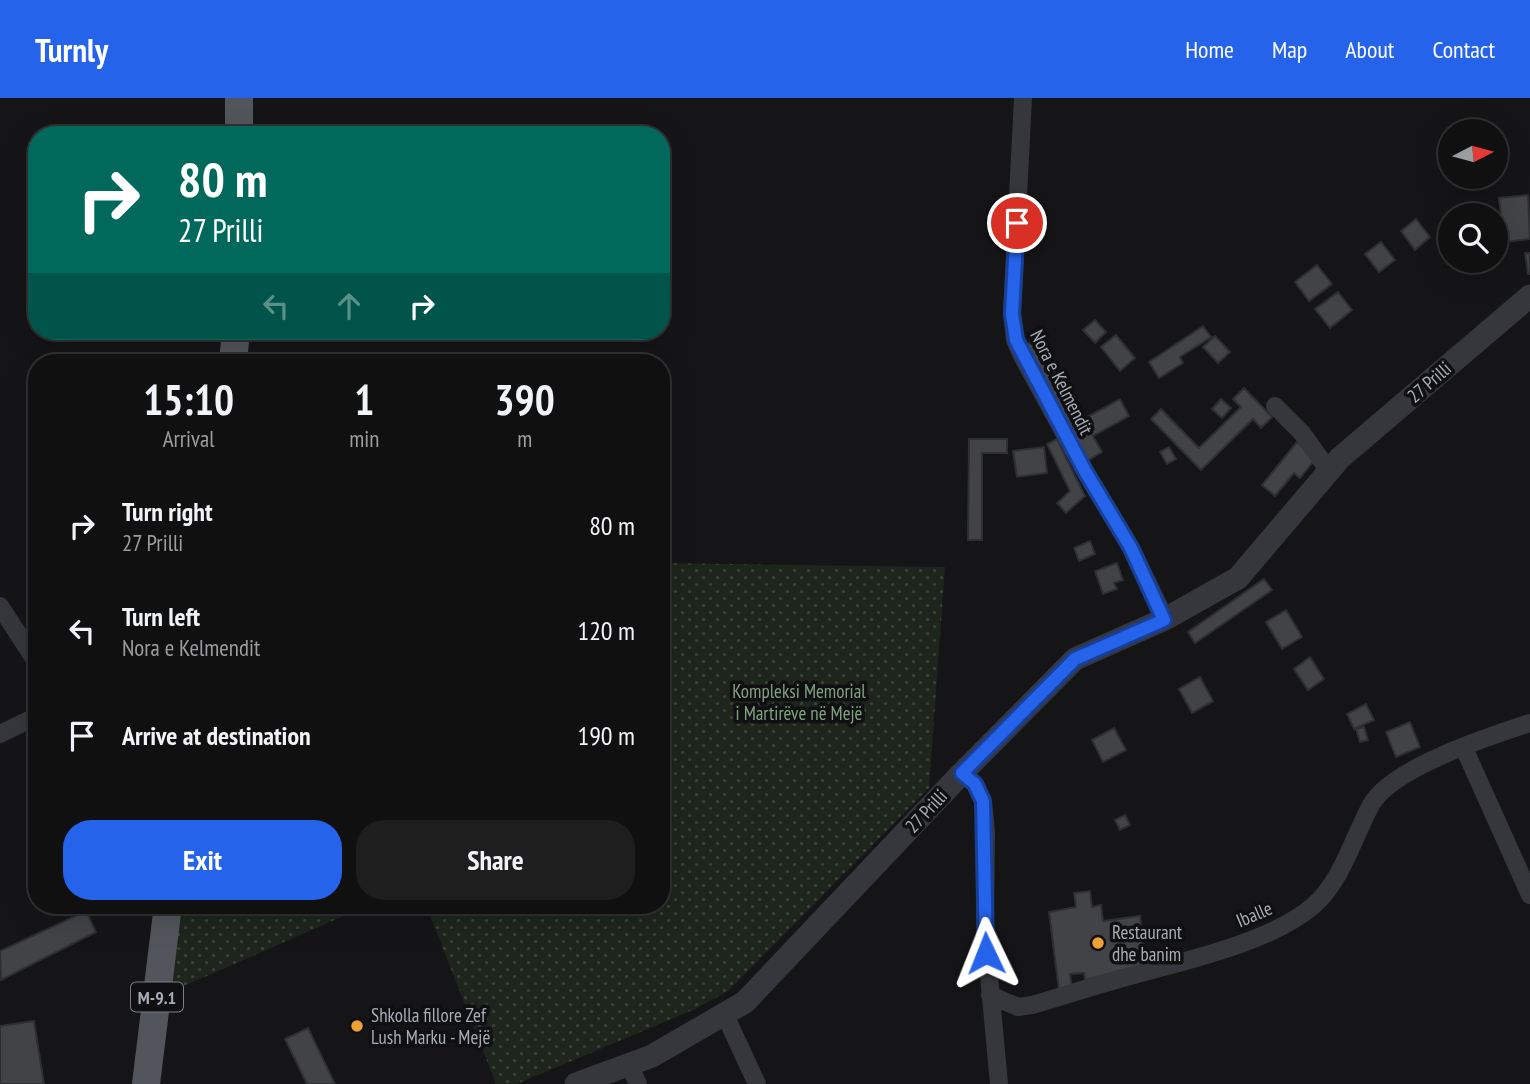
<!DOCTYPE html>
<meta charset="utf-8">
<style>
:root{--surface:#101011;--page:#1e1e1f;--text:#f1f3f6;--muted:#9c9d9f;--line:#303031;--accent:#2563eb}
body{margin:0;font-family:"PT Sans Narrow",sans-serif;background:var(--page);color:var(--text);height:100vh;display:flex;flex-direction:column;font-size:26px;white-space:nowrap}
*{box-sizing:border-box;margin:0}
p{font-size:23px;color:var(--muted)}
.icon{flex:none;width:38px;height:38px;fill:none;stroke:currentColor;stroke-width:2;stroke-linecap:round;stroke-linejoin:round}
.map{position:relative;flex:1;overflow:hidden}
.details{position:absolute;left:28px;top:256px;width:642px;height:560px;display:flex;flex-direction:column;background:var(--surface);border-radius:28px;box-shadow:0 7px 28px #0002,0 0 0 2px var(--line)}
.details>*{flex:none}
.banner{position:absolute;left:28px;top:28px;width:642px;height:214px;border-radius:28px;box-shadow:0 7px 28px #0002,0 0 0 2px var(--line);background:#00695c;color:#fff;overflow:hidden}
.needle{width:46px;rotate:84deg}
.fabs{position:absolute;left:1438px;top:21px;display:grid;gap:14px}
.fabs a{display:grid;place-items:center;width:70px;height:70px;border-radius:50%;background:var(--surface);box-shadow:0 7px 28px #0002,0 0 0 2px var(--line);font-size:35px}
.pin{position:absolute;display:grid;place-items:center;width:60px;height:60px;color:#fff;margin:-30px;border:4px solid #fff;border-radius:50%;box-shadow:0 2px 7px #0007}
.me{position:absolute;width:77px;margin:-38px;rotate:358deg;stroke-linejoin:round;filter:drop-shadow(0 0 5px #0008)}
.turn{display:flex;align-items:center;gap:24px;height:147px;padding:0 35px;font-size:32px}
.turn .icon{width:91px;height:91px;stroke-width:2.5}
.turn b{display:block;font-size:49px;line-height:60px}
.lanes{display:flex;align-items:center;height:66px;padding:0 35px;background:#0003;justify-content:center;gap:35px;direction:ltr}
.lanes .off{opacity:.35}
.eta{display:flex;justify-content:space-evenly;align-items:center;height:119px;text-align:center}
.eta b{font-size:42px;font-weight:800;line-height:49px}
.action{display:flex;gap:14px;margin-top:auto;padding:14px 35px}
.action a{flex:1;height:80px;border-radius:28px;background:var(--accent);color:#fff;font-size:28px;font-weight:800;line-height:80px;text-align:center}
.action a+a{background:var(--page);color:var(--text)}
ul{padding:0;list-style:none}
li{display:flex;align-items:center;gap:21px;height:105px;padding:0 35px}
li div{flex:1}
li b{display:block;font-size:26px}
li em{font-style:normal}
header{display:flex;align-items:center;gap:42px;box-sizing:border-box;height:98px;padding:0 35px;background:var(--accent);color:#fff}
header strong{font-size:33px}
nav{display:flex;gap:38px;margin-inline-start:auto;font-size:24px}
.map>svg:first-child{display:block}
.park{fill:url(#park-dots)}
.building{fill:#414347;stroke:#2f2f33;stroke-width:2}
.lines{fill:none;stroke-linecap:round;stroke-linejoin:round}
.minor{stroke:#36373c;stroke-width:18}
.tertiary{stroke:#36373c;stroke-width:23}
.primary{stroke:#52555b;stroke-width:28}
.route-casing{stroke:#184099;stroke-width:18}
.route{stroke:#2563eb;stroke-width:12}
.poi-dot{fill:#efa134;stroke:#101012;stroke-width:2.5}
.labels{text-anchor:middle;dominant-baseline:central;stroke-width:7;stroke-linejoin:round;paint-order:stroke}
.shield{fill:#101012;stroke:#7a7e86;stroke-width:2}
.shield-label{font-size:18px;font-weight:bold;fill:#a7adb7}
.street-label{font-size:19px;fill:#a7adb7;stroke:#101012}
.park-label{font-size:19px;fill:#7fa17e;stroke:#101012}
.poi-label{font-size:19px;fill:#a7adb7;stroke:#101012;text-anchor:start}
</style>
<header>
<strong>Turnly</strong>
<nav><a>Home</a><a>Map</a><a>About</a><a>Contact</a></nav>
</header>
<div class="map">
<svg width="1530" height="986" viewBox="0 0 1530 986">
<defs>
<pattern id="park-dots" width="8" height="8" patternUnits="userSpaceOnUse" patternTransform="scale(1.75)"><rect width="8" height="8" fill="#1d251d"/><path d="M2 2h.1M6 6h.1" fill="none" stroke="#3b423c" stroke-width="1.8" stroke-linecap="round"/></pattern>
</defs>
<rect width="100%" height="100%" fill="#151517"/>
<path class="park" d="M 662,465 L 945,469 L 929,690 L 728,893 L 695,911 L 517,986 L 496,986 L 426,807 L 662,807 Z
M 182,807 L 369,807 L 170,894 Z"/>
<path class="building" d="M 1528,97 L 1530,141 L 1504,144 L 1499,100 Z
M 1416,121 L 1430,139 L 1415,152 L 1401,133 Z
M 1381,144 L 1395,162 L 1379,174 L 1365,156 Z
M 1525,155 L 1530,155 L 1530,176 L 1528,176 Z
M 1317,167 L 1332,186 L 1309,203 L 1295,184 Z
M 1338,194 L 1352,212 L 1330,230 L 1315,211 Z
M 1095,222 L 1106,234 L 1095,245 L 1083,232 Z
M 1203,228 L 1211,239 L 1180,259 L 1183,265 L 1159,280 L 1149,264 Z
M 1116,237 L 1135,260 L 1120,273 L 1101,249 Z
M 1215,238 L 1230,254 L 1218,265 L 1203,249 Z
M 1038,240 L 1082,322 L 1120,301 L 1129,318 L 1093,338 L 1102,354 L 1087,363 L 1024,248 Z
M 1244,290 L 1272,319 L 1261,330 L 1253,321 L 1201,372 L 1151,321 L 1161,311 L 1199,350 L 1241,309 L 1233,301 Z
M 1221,301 L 1231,310 L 1222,320 L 1212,311 Z
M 969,341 L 1007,341 L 1007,355 L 982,355 L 982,442 L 968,442 Z
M 1057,341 L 1085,398 L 1066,415 L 1057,405 L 1070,393 L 1047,346 Z
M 1297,344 L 1316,360 L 1300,380 L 1294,375 L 1275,398 L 1262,387 Z
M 1044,349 L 1047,375 L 1017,379 L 1013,353 Z
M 1169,349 L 1176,361 L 1167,366 L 1160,354 Z
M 1090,443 L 1095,456 L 1079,463 L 1074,450 Z
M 1117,465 L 1123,482 L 1114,485 L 1117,491 L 1103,496 L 1095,473 Z
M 1264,481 L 1272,492 L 1195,545 L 1188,534 Z
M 1286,512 L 1302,539 L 1282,551 L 1266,524 Z
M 1310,559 L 1324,581 L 1308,592 L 1294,571 Z
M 1200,579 L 1213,603 L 1192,615 L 1179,591 Z
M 1366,606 L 1374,622 L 1354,631 L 1347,616 Z
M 1410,624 L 1420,649 L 1396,659 L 1386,634 Z
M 1364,629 L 1368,642 L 1360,644 L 1356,631 Z
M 1114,630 L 1126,652 L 1103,664 L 1092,642 Z
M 1125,717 L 1130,727 L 1120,732 L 1115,722 Z
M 1090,793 L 1092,809 L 1101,807 L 1103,823 L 1140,818 L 1146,866 L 1085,882 L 1084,875 L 1070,876 L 1072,890 L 1059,892 L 1049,814 L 1076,809 L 1074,795 Z
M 86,813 L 96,834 L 1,882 L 0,853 Z
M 34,923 L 44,986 L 0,986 L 0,928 Z
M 308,930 L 335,986 L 307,986 L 285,941 Z"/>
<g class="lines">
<path class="minor" d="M 1023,0 L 1012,216 L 1015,242 L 1022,258 L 1085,373 L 1131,450 L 1165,521
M 1275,308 L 1302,335 L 1329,373
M 0,508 L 37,565
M 0,636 L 37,618
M 1464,650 L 1530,797
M 962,675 L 975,686 L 983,703 L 986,733 L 985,834 L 999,986
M 990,897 L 1018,909 L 1032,907 C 1066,897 1100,886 1134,877 C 1187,862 1271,844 1313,808 C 1342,783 1353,740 1371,707 C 1391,670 1490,638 1530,625
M 725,917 L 757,986
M 629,966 L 638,986"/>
<path class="tertiary" d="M 576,986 L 652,958 L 745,904 L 962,675 L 1075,561 L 1165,521 L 1238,480 L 1340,360 L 1530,198"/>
<path class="primary" d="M 239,37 L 239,0
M 233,264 L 236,233
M 146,986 L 168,807"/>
</g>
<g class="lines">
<defs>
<path id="route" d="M 986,855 L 983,703 L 975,686 L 962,675 L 1075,561 L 1164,522 L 1131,450 L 1085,373 L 1016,242 L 1012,216 L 1017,125"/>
</defs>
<use href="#route" class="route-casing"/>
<use href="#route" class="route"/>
</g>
<g class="poi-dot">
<circle cx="1098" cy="845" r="7"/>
<circle cx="357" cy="928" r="7"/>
</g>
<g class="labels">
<rect class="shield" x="131" y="884.5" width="52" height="29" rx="5"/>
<g class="shield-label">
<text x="157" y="899">M-9.1</text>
</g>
<g class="street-label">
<text transform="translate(1062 284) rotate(63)">Nora e Kelmendit</text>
<text transform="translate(1429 284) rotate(-41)">27 Prilli</text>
<text transform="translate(926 713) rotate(-47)">27 Prilli</text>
<text transform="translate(1254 816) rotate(-23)">Iballe</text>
</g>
<g class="park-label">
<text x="799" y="593">Kompleksi Memorial<tspan x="799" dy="22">i Martirëve në Mejë</tspan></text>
</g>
<g class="poi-label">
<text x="1112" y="834">Restaurant<tspan x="1112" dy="22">dhe banim</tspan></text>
<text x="371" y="917">Shkolla fillore Zef<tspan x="371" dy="22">Lush Marku - Mejë</tspan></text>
</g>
</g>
</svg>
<div class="fabs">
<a><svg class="needle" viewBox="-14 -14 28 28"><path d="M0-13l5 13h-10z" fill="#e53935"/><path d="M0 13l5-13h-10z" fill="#9c9d9f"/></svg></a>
<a><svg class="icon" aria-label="search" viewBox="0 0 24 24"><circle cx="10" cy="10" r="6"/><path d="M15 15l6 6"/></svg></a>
</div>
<div class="pin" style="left:1017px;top:125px;background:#d93025"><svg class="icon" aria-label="arrive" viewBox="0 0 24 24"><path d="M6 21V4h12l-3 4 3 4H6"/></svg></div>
<svg class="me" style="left:986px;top:855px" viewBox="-20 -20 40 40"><path d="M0-17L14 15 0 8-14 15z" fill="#2563eb" stroke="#fff" stroke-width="4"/></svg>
<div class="banner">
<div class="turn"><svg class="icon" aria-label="right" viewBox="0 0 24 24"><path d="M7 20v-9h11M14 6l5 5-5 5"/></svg><div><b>80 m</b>27 Prilli</div></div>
<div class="lanes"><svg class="icon off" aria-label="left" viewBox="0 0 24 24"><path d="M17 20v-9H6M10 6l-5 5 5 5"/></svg><svg class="icon off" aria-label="ahead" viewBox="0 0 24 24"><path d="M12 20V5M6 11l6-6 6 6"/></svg><svg class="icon" aria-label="right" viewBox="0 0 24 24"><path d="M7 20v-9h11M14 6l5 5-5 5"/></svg></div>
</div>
<section class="details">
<div class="eta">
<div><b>15:10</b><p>Arrival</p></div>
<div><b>1</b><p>min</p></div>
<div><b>390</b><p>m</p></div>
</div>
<ul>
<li><svg class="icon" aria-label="right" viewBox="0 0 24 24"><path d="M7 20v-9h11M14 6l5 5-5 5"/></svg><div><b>Turn right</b><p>27 Prilli</p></div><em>80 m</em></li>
<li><svg class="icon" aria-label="left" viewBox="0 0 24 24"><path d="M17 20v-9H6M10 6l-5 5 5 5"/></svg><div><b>Turn left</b><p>Nora e Kelmendit</p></div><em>120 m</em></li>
<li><svg class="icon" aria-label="arrive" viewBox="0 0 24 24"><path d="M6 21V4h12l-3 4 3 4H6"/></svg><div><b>Arrive at destination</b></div><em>190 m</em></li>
</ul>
<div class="action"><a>Exit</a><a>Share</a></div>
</section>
</div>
